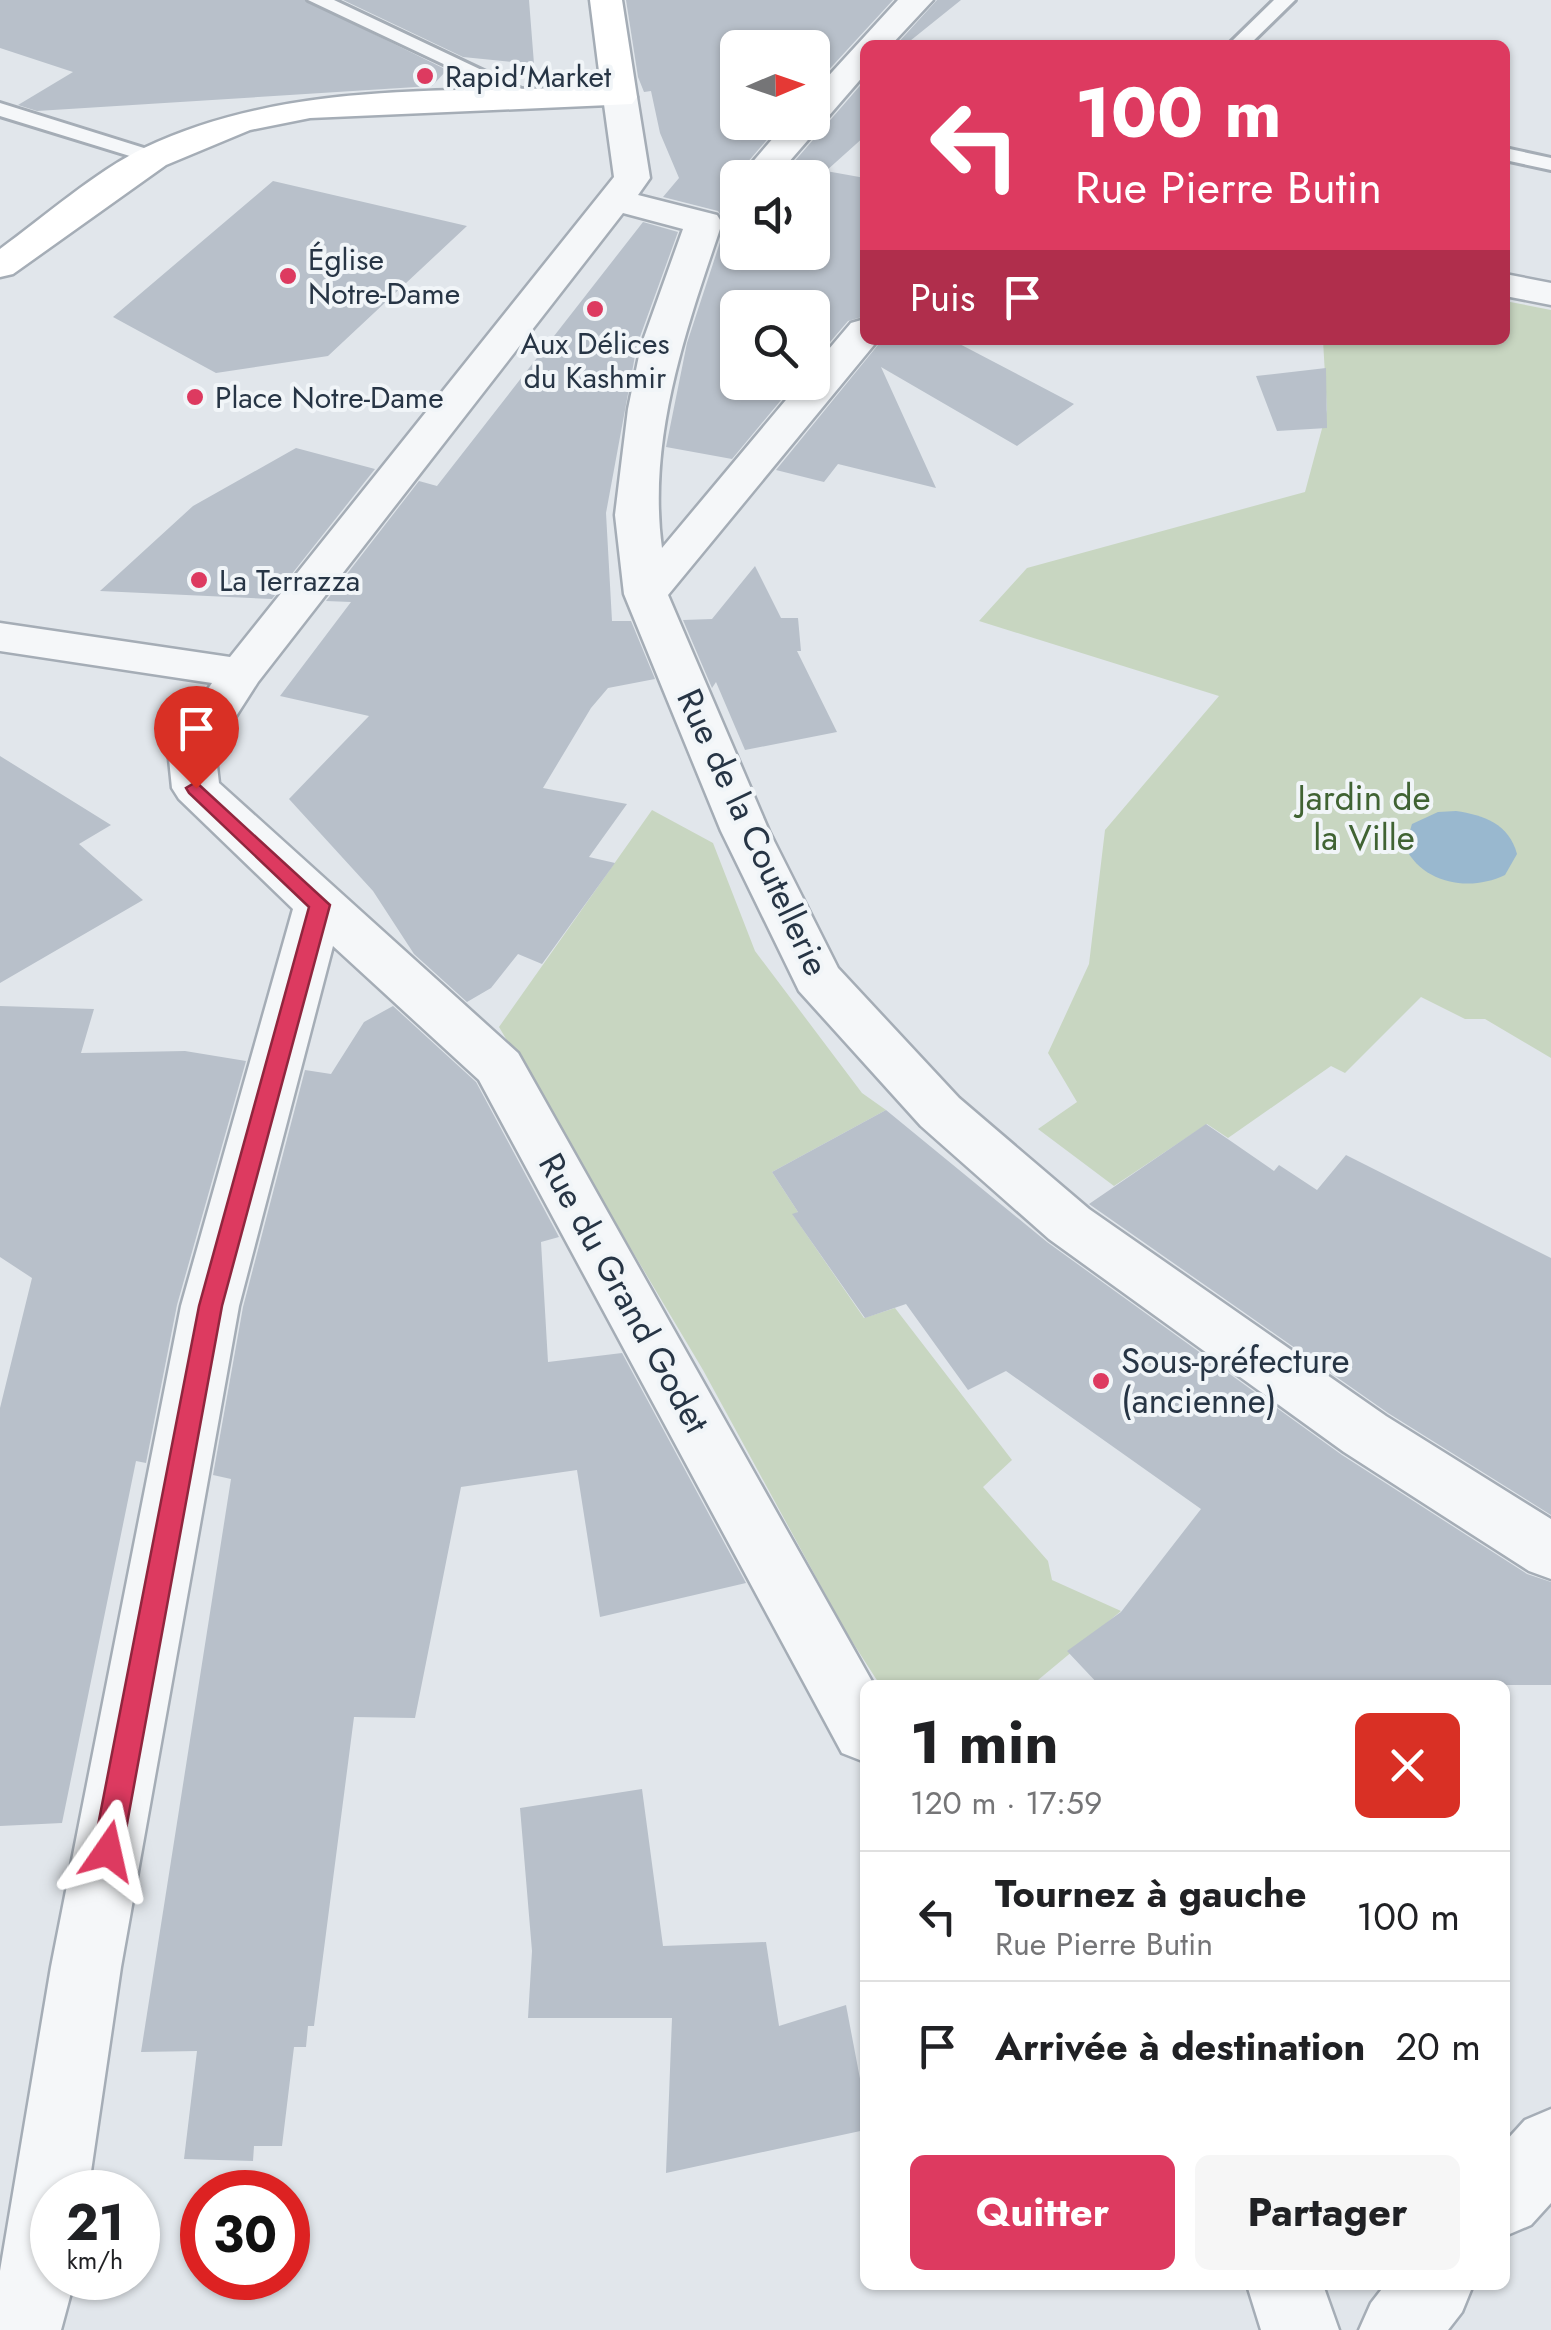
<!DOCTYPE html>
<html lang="fr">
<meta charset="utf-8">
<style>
:root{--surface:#fff;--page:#f6f6f6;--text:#202124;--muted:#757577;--line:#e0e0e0;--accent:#dd3a60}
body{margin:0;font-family:Jost,sans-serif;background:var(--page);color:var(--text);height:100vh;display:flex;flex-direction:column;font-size:38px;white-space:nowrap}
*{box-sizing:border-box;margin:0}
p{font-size:32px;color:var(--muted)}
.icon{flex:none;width:55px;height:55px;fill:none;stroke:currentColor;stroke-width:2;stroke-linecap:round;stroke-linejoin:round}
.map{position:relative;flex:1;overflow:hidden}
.sheet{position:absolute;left:860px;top:1680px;width:650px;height:610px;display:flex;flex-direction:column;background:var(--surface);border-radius:15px;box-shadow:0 2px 8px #0004}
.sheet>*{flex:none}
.top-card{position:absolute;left:860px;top:40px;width:650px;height:305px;border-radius:15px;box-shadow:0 2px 8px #0004;background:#dd3a60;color:#fff;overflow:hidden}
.needle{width:65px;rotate:88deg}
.tools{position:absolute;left:720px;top:30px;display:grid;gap:20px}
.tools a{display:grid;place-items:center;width:110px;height:110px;border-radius:15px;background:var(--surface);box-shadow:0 2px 8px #0004;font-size:50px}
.speed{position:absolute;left:30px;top:2170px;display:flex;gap:20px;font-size:50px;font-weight:700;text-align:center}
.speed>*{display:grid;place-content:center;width:130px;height:130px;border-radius:50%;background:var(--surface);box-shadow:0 2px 8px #0004;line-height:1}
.speed small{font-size:25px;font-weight:400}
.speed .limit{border:15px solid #d22;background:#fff;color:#111}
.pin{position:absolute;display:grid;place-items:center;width:85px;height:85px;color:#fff;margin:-102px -42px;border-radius:50% 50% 50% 0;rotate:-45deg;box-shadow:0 0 10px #0007}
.pin .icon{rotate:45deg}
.me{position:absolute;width:110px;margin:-55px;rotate:11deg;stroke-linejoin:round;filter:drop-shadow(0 0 8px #0008)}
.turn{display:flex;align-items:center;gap:35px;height:210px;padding:0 50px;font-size:45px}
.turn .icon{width:130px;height:130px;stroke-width:2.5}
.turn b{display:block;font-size:70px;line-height:85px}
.then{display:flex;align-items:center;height:95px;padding:0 50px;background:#0003;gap:20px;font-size:38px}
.round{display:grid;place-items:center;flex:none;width:105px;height:105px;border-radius:15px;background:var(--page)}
.headline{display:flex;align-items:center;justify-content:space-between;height:170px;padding:0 50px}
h1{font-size:60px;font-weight:700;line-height:75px}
.button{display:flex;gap:20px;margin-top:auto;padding:20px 50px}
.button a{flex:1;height:115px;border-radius:15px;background:var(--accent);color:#fff;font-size:40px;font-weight:700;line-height:115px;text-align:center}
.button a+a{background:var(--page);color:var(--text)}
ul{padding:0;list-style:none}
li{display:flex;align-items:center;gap:30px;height:130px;padding:0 50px;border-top:2px solid var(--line)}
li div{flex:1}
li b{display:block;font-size:38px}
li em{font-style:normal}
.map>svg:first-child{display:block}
.green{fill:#c8d6c1}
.water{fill:#99b8cf}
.building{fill:#b8c0ca}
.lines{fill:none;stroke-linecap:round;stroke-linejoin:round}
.lane-casing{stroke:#a5adb6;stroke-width:6}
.street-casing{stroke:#a5adb6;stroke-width:5}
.secondary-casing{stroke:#a5adb6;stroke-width:5}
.lane{fill:#f5f7f9;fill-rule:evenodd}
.street{fill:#f5f7f9;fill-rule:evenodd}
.secondary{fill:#fff;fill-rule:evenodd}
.route{fill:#dd3a60;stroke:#90263e;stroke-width:2.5}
.poi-dot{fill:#dd3a60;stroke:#f1f5f8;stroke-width:4}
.labels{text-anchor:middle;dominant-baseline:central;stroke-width:8;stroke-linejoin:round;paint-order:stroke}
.far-poi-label{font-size:30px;fill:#273545;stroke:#f1f5f8;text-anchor:start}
.park-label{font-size:35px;fill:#406333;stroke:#f1f5f8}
.street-label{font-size:35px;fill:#273545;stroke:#f1f5f8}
.poi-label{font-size:35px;fill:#273545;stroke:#f1f5f8;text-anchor:start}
</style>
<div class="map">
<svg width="1551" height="2330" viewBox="0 0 1551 2330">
<rect width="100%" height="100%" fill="#e1e6eb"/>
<path class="green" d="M 1505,301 L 1551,310 L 1551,1058 L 1485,1019 L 1465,1019 L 1421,997 L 1345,1073 L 1331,1066 L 1228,1138 L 1207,1124 L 1114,1186 L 1038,1129 L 1077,1102 L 1048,1053 L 1089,964 L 1105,830 L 1219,696 L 979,621 L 1027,568 L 1305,492 L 1327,410 L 1323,340 L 1505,340 Z
M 652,810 L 713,843 L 755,951 L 862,1093 L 886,1110 L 772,1172 L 798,1212 L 793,1215 L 864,1318 L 895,1308 L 1012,1460 L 983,1487 L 1048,1561 L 1052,1580 L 1121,1611 L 1032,1685 L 880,1685 L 846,1632 L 703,1370 L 499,1027 Z"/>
<path class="water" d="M 1456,811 C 1484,815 1509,824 1517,854 L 1505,875 C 1470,892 1423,884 1405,847 L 1412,824 L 1438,812 Z"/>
<path class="building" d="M 0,0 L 305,0 L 447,70 L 432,86 L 37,111 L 18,105 L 73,72 L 0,48 Z
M 343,0 L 529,0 L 534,64 L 463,57 Z
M 626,0 L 893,0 L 812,88 L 812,48 L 738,48 L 738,122 L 782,122 L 735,177 L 738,252 L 812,252 L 812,178 L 780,178 L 865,80 L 865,136 L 826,171 L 865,178 L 865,316 L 848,321 L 812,363 L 812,308 L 738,308 L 738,382 L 796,382 L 732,459 L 666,447 L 687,343 L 726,224 L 718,211 L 663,197 L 679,178 L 660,133 L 651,91 L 644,92 L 638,77 Z
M 937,0 L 961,0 L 905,45 L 896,45 Z
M 273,181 L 467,226 L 328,356 L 216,373 L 113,317 Z
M 643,222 L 678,232 L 637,345 L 606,513 L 612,621 L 631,621 L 655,679 L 608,688 L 591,708 L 543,788 L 627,804 L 589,857 L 615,863 L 542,964 L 518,954 L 491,988 L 467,1002 L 414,954 L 373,891 L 289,799 L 369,716 L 280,696 L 351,602 L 326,601 L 419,481 L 437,486 Z
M 882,340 L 952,340 L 1074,404 L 1017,446 L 881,367 L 936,488 L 838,464 L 824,482 L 776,470 Z
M 1326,368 L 1327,428 L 1277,431 L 1256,376 Z
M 296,448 L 375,469 L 272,599 L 100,591 L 193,506 Z
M 755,566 L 781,618 L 798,618 L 801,651 L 797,651 L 837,732 L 745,750 L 716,682 L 712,688 L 683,620 L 712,619 Z
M 0,756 L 111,825 L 79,844 L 143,900 L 0,983 Z
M 0,1006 L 94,1009 L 81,1053 L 185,1051 L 246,1061 L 177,1305 L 146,1463 L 136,1461 L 62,1823 L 0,1826 L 0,1408 L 32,1278 L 0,1257 Z
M 393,1006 L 476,1082 L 559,1237 L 541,1242 L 548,1362 L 622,1353 L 746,1583 L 600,1617 L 577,1470 L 461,1487 L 415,1718 L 354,1717 L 314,2026 L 308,2026 L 306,2047 L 294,2047 L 282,2146 L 254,2146 L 253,2161 L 184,2159 L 197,2051 L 141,2052 L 231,1479 L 213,1475 L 243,1307 L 305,1070 L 331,1074 L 364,1022 Z
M 886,1110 L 1047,1242 L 1342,1455 L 1527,1574 L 1551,1582 L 1551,1685 L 1099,1685 L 1067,1651 L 1121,1612 L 1201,1509 L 1006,1371 L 968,1390 L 906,1304 L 865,1318 L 792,1214 L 798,1212 L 772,1172 Z
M 1206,1124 L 1274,1171 L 1279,1165 L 1317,1190 L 1346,1155 L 1551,1258 L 1551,1515 L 1388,1413 L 1089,1204 Z
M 642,1789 L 663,1946 L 766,1942 L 779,2026 L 846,2005 L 865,2105 L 865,2130 L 666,2173 L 672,2018 L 528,2018 L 532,1951 L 520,1808 Z"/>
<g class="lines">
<defs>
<path id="lane" d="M 308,0 L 334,0 L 545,100 L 528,104 Z
M 1274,0 L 1295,0 L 1249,45 L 1228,45 Z
M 0,103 L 160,153 L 164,157 L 160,161 L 146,161 L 0,116 Z
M 1505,148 L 1551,158 L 1551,170 L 1505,160 Z"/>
<path id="street" d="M 898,0 L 933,0 L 891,45 L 865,45 L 865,74 L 775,178 L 738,179 L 787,122 L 812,122 L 812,94 Z
M 620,87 L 632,90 L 637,97 L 650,178 L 638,195 L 717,215 L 722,223 C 687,326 647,437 662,548 L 801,382 L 812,382 L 812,369 L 851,323 L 865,319 L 865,340 L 878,340 L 668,595 L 769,831 L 838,968 L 959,1098 L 1089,1209 L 1386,1416 L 1551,1519 L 1551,1579 L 1529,1571 L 1344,1452 L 1049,1239 L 921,1126 L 799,991 L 721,831 L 624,594 L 615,515 L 628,409 L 641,346 L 683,229 L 623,213 L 258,682 L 215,749 L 219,783 L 518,1053 L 874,1685 L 865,1685 L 865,1762 L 842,1753 L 479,1080 L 333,946 L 239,1306 L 121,1967 L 88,2192 L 52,2192 L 52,2278 L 75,2278 L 61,2330 L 0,2330 L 0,2271 L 51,1967 L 181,1306 L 293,909 L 179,799 L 172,788 L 168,749 L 212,683 L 0,651 L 0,623 L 230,657 L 614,177 L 603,97 L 608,90 Z
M 1505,274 L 1551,283 L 1551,305 L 1505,296 Z
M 1551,2109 L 1551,2203 L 1531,2225 L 1505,2236 L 1505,2142 L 1525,2120 Z
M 1247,2285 L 1323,2285 L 1339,2330 L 1261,2330 Z
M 1385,2285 L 1473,2285 L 1462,2312 L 1448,2330 L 1359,2330 L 1371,2303 Z"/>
<path id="secondary" d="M 590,0 L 622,0 L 637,97 L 632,104 L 310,118 L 250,130 L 166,165 L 13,274 L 0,277 L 0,249 C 44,217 96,171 144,148 C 287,80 447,93 601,87 Z"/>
</defs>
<use href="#lane" class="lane-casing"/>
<use href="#street" class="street-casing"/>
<use href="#secondary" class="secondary-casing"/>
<use href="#lane" class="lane"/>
<use href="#street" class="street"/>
<use href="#secondary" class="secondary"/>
</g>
<path class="route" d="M 196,782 L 330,905 L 222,1306 L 122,1851 L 117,1860 L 108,1864 L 98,1860 L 93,1851 L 199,1306 L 309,907 L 189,793 L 186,788 Z"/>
<g class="poi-dot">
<circle cx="425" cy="76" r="10"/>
<circle cx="288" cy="276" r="10"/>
<circle cx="595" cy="309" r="10"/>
<circle cx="195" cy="397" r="10"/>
<circle cx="199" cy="580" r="10"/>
<circle cx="1101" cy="1381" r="10"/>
</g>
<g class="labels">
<g class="far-poi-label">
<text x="445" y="76">Rapid'Market</text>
<text x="308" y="259">Église<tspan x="308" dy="34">Notre-Dame</tspan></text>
<text x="595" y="343" text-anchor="middle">Aux Délices<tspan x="595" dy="34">du Kashmir</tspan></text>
<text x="215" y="397">Place Notre-Dame</text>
<text x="219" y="580">La Terrazza</text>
</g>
<g class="park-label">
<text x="1364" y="798">Jardin de<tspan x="1364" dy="40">la Ville</tspan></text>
</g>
<g class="street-label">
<text transform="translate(753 832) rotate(65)">Rue de la Coutellerie</text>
<text transform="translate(624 1293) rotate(61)">Rue du Grand Godet</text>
</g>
<g class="poi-label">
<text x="1121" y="1361">Sous-préfecture<tspan x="1121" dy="40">(ancienne)</tspan></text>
</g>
</g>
</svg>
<div class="tools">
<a><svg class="needle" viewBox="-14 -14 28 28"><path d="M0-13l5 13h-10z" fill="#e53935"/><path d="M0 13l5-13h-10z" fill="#757577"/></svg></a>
<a><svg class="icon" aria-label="sound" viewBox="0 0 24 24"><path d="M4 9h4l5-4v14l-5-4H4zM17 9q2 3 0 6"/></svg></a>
<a><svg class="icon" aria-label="search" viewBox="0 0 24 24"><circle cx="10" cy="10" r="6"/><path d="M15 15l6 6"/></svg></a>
</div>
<div class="speed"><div>21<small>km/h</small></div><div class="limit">30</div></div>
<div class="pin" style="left:196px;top:788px;background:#d93025"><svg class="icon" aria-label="arrive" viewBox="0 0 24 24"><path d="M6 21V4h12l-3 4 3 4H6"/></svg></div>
<svg class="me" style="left:108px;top:1851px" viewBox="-20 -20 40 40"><path d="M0-17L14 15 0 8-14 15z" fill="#dd3a60" stroke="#fff" stroke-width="4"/></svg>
<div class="top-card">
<div class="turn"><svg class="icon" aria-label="left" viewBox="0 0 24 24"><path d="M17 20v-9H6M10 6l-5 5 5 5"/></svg><div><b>100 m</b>Rue Pierre Butin</div></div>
<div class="then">Puis<svg class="icon" aria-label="arrive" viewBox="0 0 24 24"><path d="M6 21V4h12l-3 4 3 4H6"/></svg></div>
</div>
<section class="sheet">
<div class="headline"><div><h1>1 min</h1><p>120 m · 17:59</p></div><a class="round" style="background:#d93025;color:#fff"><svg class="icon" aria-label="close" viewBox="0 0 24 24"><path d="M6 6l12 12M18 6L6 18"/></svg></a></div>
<ul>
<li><svg class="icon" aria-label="left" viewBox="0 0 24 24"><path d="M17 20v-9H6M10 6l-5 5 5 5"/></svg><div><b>Tournez à gauche</b><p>Rue Pierre Butin</p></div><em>100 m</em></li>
<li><svg class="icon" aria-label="arrive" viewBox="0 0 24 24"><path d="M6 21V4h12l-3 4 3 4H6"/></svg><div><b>Arrivée à destination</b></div><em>20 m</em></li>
</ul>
<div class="button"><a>Quitter</a><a>Partager</a></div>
</section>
</div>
